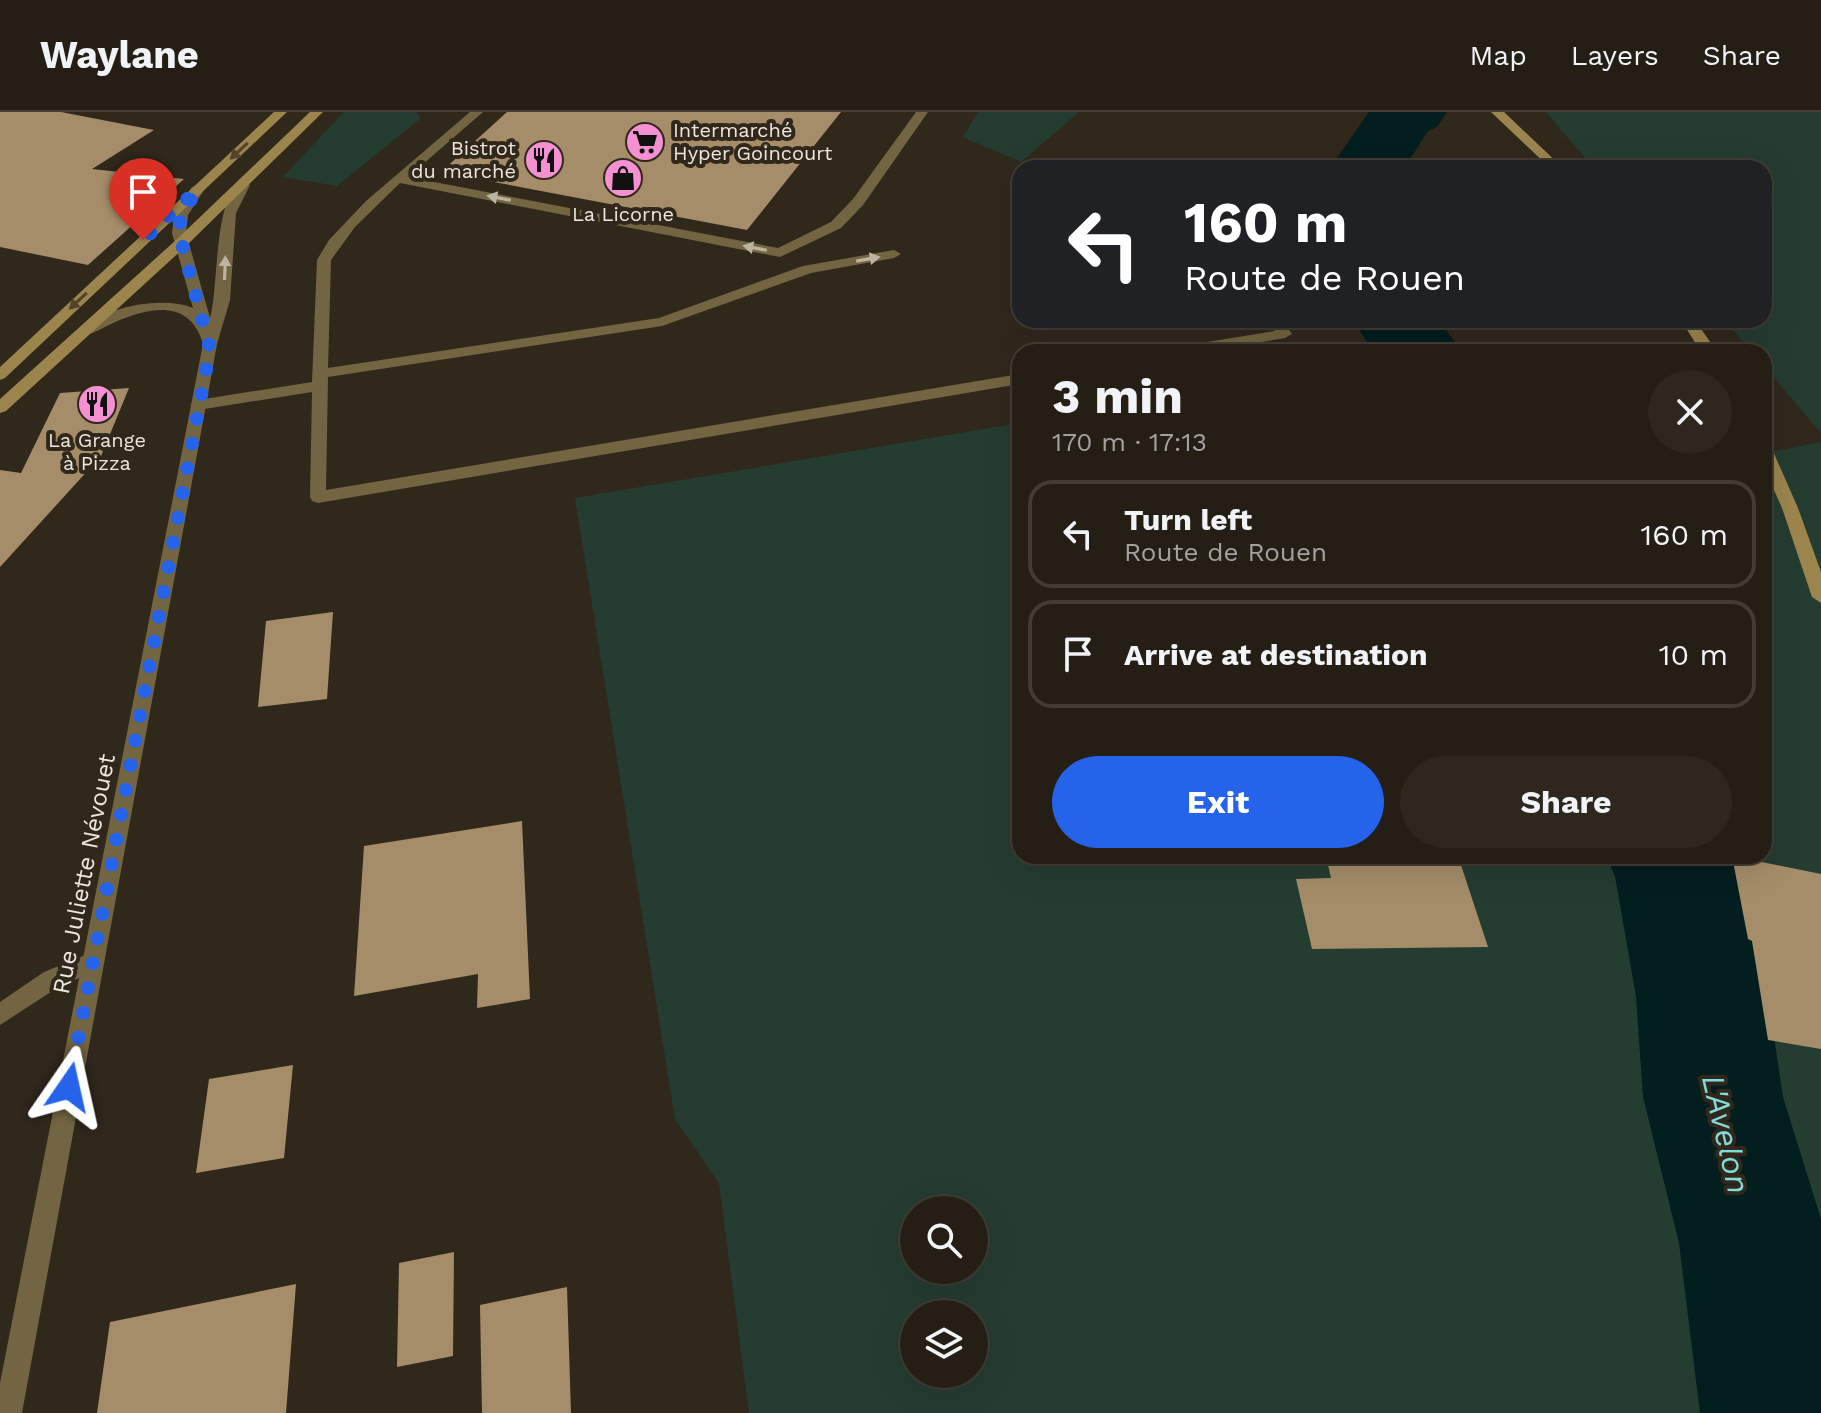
<!DOCTYPE html>
<meta charset="utf-8">
<style>
:root{--surface:#251e15;--page:#2d271e;--text:#f1f3f6;--muted:#a3a2a0;--line:#423c34;--accent:#2563eb}
body{margin:0;font-family:"Work Sans",sans-serif;background:var(--page);color:var(--text);height:100vh;display:flex;flex-direction:column;font-size:30px;white-space:nowrap}
*{box-sizing:border-box;margin:0}
p{font-size:26px;color:var(--muted)}
.icon{flex:none;width:44px;height:44px;fill:none;stroke:currentColor;stroke-width:2;stroke-linecap:round;stroke-linejoin:round}
.map{position:relative;flex:1;overflow:hidden}
.sheet{position:absolute;left:1012px;top:232px;width:760px;height:520px;display:flex;flex-direction:column;background:var(--surface);border-radius:24px;box-shadow:0 8px 32px #0002,0 0 0 2px var(--line)}
.sheet>*{flex:none}
.hud{position:absolute;left:1012px;top:48px;width:760px;height:168px;border-radius:24px;box-shadow:0 8px 32px #0002,0 0 0 2px var(--line);background:#202124;color:#fff;overflow:hidden}
.fabs{position:absolute;left:900px;top:1084px;display:grid;gap:16px}
.fabs a{display:grid;place-items:center;width:88px;height:88px;border-radius:50%;background:var(--surface);box-shadow:0 8px 32px #0002,0 0 0 2px var(--line);font-size:40px}
.pin{position:absolute;display:grid;place-items:center;width:68px;height:68px;color:#fff;margin:-82px -34px;border-radius:50% 50% 50% 0;rotate:-45deg;box-shadow:0 0 8px #0007}
.pin .icon{rotate:45deg}
.me{position:absolute;width:88px;margin:-44px;rotate:11deg;stroke-linejoin:round;filter:drop-shadow(0 0 6px #0008)}
.turn{display:flex;align-items:center;gap:28px;height:168px;padding:0 40px;font-size:36px}
.turn .icon{width:104px;height:104px;stroke-width:2.5}
.turn b{display:block;font-size:56px;line-height:68px}
.round{display:grid;place-items:center;flex:none;width:84px;height:84px;border-radius:42px;background:var(--page)}
.overview{display:flex;align-items:center;justify-content:space-between;height:136px;padding:0 40px}
h1{font-size:48px;font-weight:700;line-height:60px}
.cta{display:flex;gap:16px;margin-top:auto;padding:16px 40px}
.cta a{flex:1;height:92px;border-radius:48px;background:var(--accent);color:#fff;font-size:32px;font-weight:700;line-height:92px;text-align:center}
.cta a+a{background:var(--page);color:var(--text)}
ul{padding:0;list-style:none}
li{display:flex;align-items:center;gap:24px;height:108px;margin:0 16px 12px;padding:0 24px;border:4px solid var(--line);border-radius:24px}
li div{flex:1}
li b{display:block;font-size:30px}
li em{font-style:normal}
header{display:flex;align-items:center;gap:48px;box-sizing:border-box;height:112px;padding:0 40px;background:var(--surface);border-bottom:2px solid var(--line)}
header strong{font-size:38px}
nav{display:flex;gap:44px;margin-inline-start:auto;font-size:28px}
.map>svg:first-child{display:block}
.green{fill:#253c31;fill-rule:evenodd}
.lines{fill:none;stroke-linecap:round;stroke-linejoin:round}
.river{fill:#021e1f;fill-rule:evenodd}
.building{fill:#a58d69}
.service{fill:#736542;fill-rule:evenodd}
.tertiary{fill:#736542;fill-rule:evenodd}
.secondary{fill:#9c854d;fill-rule:evenodd}
.oneway{fill:#51442b}
.oneway2{fill:#bcb3a0}
.route{stroke:#2563eb;stroke-width:14;stroke-dasharray:0 25.2}
.labels{text-anchor:middle;dominant-baseline:central;stroke-width:8;stroke-linejoin:round;paint-order:stroke}
.far-poi-label{font-size:20px;fill:#ede7df;stroke:#31281c}
.street-label{font-size:24px;fill:#ede7df;stroke:#31281c}
.near-water-label{font-size:32px;font-style:italic;fill:#80dbdd;stroke:#31281c}
</style>
<header>
<strong>Waylane</strong>
<nav><a>Map</a><a>Layers</a><a>Share</a></nav>
</header>
<div class="map">
<svg width="1821" height="1301" viewBox="0 0 1821 1301">
<rect width="100%" height="100%" fill="#31281c"/>
<path class="green" d="M 344,0 L 416,0 L 421,6 L 337,74 L 283,65 Z
M 978,0 L 1079,0 L 1021,50 L 963,25 Z
M 1546,0 L 1821,0 L 1821,321 L 1764,254 L 1764,240 L 1752,240 L 1724,208 L 1764,208 L 1764,56 L 1594,56 Z
M 1020,311 L 1020,744 L 1764,744 L 1764,341 L 1821,330 L 1821,1301 L 749,1301 L 719,1071 L 675,1007 L 575,386 ZM 914,1098 L 974,1098 L 974,1158 L 914,1158 ZM 914,1202 L 974,1202 L 974,1262 L 914,1262 Z"/>
<g class="lines">
<path class="river" d="M 1369,0 L 1447,0 L 1437,15 L 1428,19 L 1404,56 L 1330,56 Z
M 1352,208 L 1439,208 L 1462,240 L 1374,240 Z
M 1606,744 L 1729,744 L 1739,764 L 1768,885 L 1783,985 L 1821,1107 L 1821,1301 L 1700,1301 L 1679,1131 L 1643,985 L 1636,885 L 1615,764 Z"/>
</g>
<path class="building" d="M 0,0 L 61,0 L 154,18 L 92,57 L 184,67 L 88,153 L 0,135 Z
M 507,0 L 841,0 L 747,118 L 441,60 Z
M 129,276 L 101,344 L 0,455 L 0,358 L 21,361 L 60,281 Z
M 333,500 L 327,587 L 258,595 L 266,509 Z
M 522,709 L 530,887 L 477,896 L 478,862 L 354,884 L 364,734 Z
M 1326,744 L 1458,744 L 1488,835 L 1312,837 L 1296,767 L 1331,766 Z
M 1732,744 L 1821,762 L 1821,937 L 1768,928 L 1752,829 L 1748,827 Z
M 293,953 L 284,1046 L 196,1061 L 209,967 Z
M 454,1140 L 453,1244 L 397,1255 L 399,1151 Z
M 296,1172 L 286,1301 L 97,1301 L 110,1210 Z
M 567,1175 L 571,1301 L 482,1301 L 480,1193 Z"/>
<g class="lines">
<path class="service" d="M 470,0 L 483,0 L 408,65 L 778,136 L 831,110 L 853,87 L 916,0 L 928,0 L 863,93 L 841,116 L 780,145 L 400,71 L 355,115 L 331,148 L 328,256 L 659,206 L 803,154 L 894,138 L 901,142 L 894,146 L 811,161 L 662,214 L 328,265 L 326,378 L 1020,262 L 1020,272 L 318,391 L 312,389 L 310,385 L 312,280 L 198,298 L 190,293 L 198,288 L 312,270 L 317,148 L 329,128 L 366,89 Z
M 1268,208 L 1282,208 L 1292,222 L 1285,226 L 1203,240 L 1168,240 L 1176,235 L 1275,219 Z
M 93,840 L 101,843 L 104,850 L 101,857 L 60,874 L 0,913 L 0,890 L 44,860 Z"/>
<path class="tertiary" d="M 243,69 L 250,73 L 236,101 L 230,188 L 217,232 L 206,293 L 22,1301 L 0,1301 L 0,1271 L 203,232 C 190,186 149,195 113,211 C 102,216 90,225 78,223 L 76,220 C 102,196 160,183 193,196 L 172,121 L 174,103 L 192,75 L 197,74 L 204,78 L 188,103 L 186,121 L 210,206 C 219,176 213,82 243,69 Z"/>
<path class="secondary" d="M 274,0 L 287,0 L 5,266 L 0,268 L 0,255 Z
M 310,0 L 323,0 L 186,134 L 6,299 L 0,301 L 0,287 L 176,128 Z
M 1491,0 L 1504,0 L 1563,56 L 1550,56 Z
M 1681,208 L 1695,208 L 1717,240 L 1701,240 Z
M 1764,332 L 1772,337 L 1798,396 L 1821,460 L 1821,491 L 1812,485 L 1782,396 L 1764,356 Z"/>
</g>
<defs><path id="oneway-solid" d="M-6-.8H1V-3.2L6.5 0L1 3.2V.8H-6Z" transform="scale(2)"/></defs>
<g class="oneway">
<use href="#oneway-solid" transform="translate(239 39) rotate(137)"/>
<use href="#oneway-solid" transform="translate(78 189) rotate(137)"/>
</g>
<g class="oneway2">
<use href="#oneway-solid" transform="translate(499 86) rotate(-169)"/>
<use href="#oneway-solid" transform="translate(755 136) rotate(-169)"/>
<use href="#oneway-solid" transform="translate(868 147) rotate(-10)"/>
<use href="#oneway-solid" transform="translate(225 156) rotate(-88)"/>
</g>
<g class="lines">
<path class="route" d="M 69,975 L 210,237 L 179,121 L 181,103 L 197,78 L 143,128"/>
</g>
<defs>
<symbol id="supermarket-disc" viewBox="-11 -11 22 22"><circle r="9.5" fill="#f591d2" stroke="#31281c"/><path d="M-6-5.5h2.5l.6 2H6L4.5 2H-2.5L-4.4-4H-6ZM-1.5 3.2a1.3 1.3 0 1 0 .1 0ZM3 3.2a1.3 1.3 0 1 0 .1 0Z" fill="#111"/></symbol>
<symbol id="restaurant-disc" viewBox="-11 -11 22 22"><circle r="9.5" fill="#f591d2" stroke="#31281c"/><path d="M-5-6h1v4h1v-4h1v4h1v-4h1v5L-1.5 .5V6h-2V.5L-5-1ZM5-6V6H3V1.5H1.5Q1.5-4 5-6Z" fill="#111"/></symbol>
<symbol id="shop-disc" viewBox="-11 -11 22 22"><circle r="9.5" fill="#f591d2" stroke="#31281c"/><path d="M-5-2.5h2.3a2.7 3.5 0 0 1 5.4 0H5L5.5 6h-11ZM-1.5-2.5h3a1.5 2.3 0 0 0-3 0Z" fill="#111"/></symbol>
</defs>
<g fill-rule="evenodd">
<use href="#supermarket-disc" x="623" y="8" width="44" height="44"/>
<use href="#restaurant-disc" x="522" y="26" width="44" height="44"/>
<use href="#shop-disc" x="601" y="44" width="44" height="44"/>
<use href="#restaurant-disc" x="75" y="270" width="44" height="44"/>
</g>
<g class="labels">
<g class="far-poi-label">
<text x="673" y="18" text-anchor="start">Intermarché<tspan x="673" dy="23">Hyper Goincourt</tspan></text>
<text x="516" y="36" text-anchor="end">Bistrot<tspan x="516" dy="23">du marché</tspan></text>
<text x="623" y="102">La Licorne</text>
<text x="97" y="328">La Grange<tspan x="97" dy="23">à Pizza</tspan></text>
</g>
<g class="street-label">
<text transform="translate(84 762) rotate(-79)">Rue Juliette Névouet</text>
</g>
<g class="near-water-label">
<text transform="translate(1726 1022) rotate(77)">L'Avelon</text>
</g>
</g>
</svg>
<div class="fabs">
<a><svg class="icon" aria-label="search" viewBox="0 0 24 24"><circle cx="10" cy="10" r="6"/><path d="M15 15l6 6"/></svg></a>
<a><svg class="icon" aria-label="layers" viewBox="0 0 24 24"><path d="M12 4l9 5-9 5-9-5zM3 14l9 5 9-5"/></svg></a>
</div>
<div class="pin" style="left:143px;top:128px;background:#d93025"><svg class="icon" aria-label="arrive" viewBox="0 0 24 24"><path d="M6 21V4h12l-3 4 3 4H6"/></svg></div>
<svg class="me" style="left:69px;top:975px" viewBox="-20 -20 40 40"><path d="M0-17L14 15 0 8-14 15z" fill="#2563eb" stroke="#fff" stroke-width="4"/></svg>
<div class="hud">
<div class="turn"><svg class="icon" aria-label="left" viewBox="0 0 24 24"><path d="M17 20v-9H6M10 6l-5 5 5 5"/></svg><div><b>160 m</b>Route de Rouen</div></div>
</div>
<section class="sheet">
<div class="overview"><div><h1>3 min</h1><p>170 m · 17:13</p></div><a class="round"><svg class="icon" aria-label="close" viewBox="0 0 24 24"><path d="M6 6l12 12M18 6L6 18"/></svg></a></div>
<ul>
<li><svg class="icon" aria-label="left" viewBox="0 0 24 24"><path d="M17 20v-9H6M10 6l-5 5 5 5"/></svg><div><b>Turn left</b><p>Route de Rouen</p></div><em>160 m</em></li>
<li><svg class="icon" aria-label="arrive" viewBox="0 0 24 24"><path d="M6 21V4h12l-3 4 3 4H6"/></svg><div><b>Arrive at destination</b></div><em>10 m</em></li>
</ul>
<div class="cta"><a>Exit</a><a>Share</a></div>
</section>
</div>
